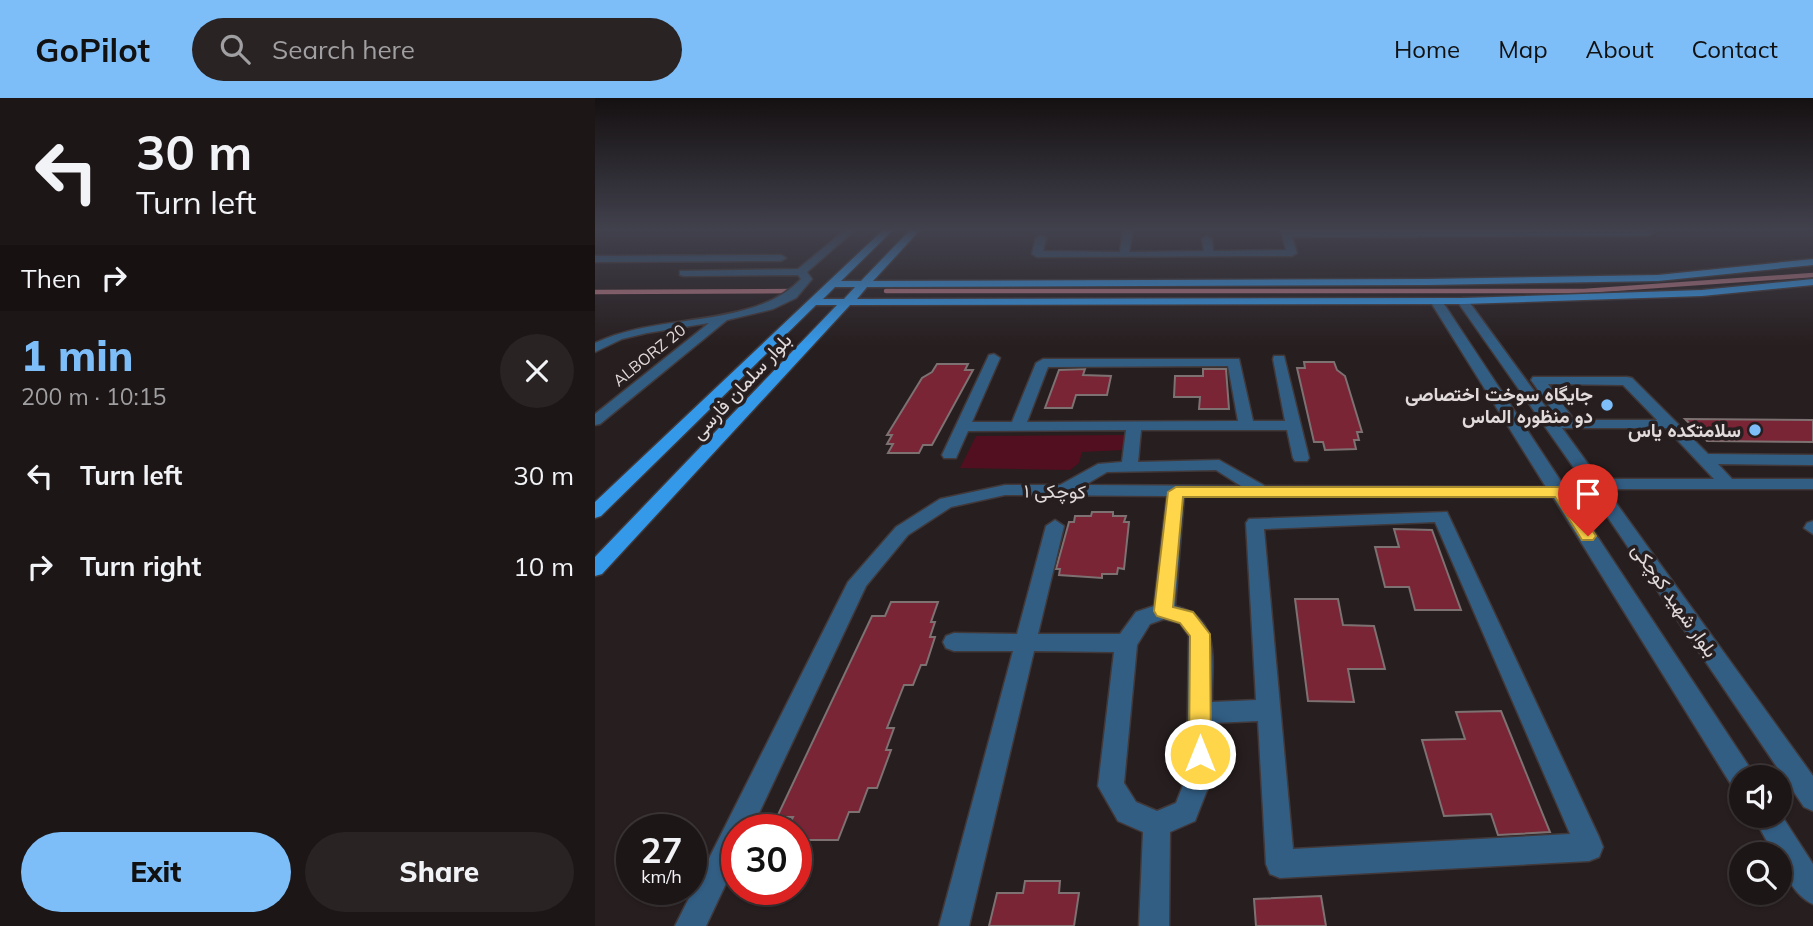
<!DOCTYPE html>
<meta charset="utf-8">
<style>
:root{--surface:#1d1617;--page:#2a2324;--text:#f1f3f6;--muted:#a09fa1;--line:#3b3536;--accent:#7dbef9}
body{margin:0;font-family:Mulish,Vazirmatn,sans-serif;background:var(--page);color:var(--text);height:100vh;display:flex;flex-direction:column;font-size:26px;white-space:nowrap}
*{box-sizing:border-box;margin:0}
p{font-size:23px;color:var(--muted)}
.icon{flex:none;width:38px;height:38px;fill:none;stroke:currentColor;stroke-width:2;stroke-linecap:round;stroke-linejoin:round}
.map{position:relative;flex:1;overflow:hidden}
.details{display:flex;flex-direction:column;background:var(--surface);width:595px}
.details>*{flex:none}
.top-card{background:#1d1617;color:var(--text);overflow:hidden}
.buttons{position:absolute;left:1134px;top:667px;display:grid;gap:14px}
.buttons a{display:grid;place-items:center;width:63px;height:63px;border-radius:50%;background:var(--surface);box-shadow:0 2px 5px #0004,0 0 0 2px var(--line);font-size:35px}
.speed{position:absolute;left:21px;top:716px;display:flex;gap:14px;font-size:35px;font-weight:700;text-align:center}
.speed>*{display:grid;place-content:center;width:91px;height:91px;border-radius:50%;background:var(--surface);box-shadow:0 2px 5px #0004,0 0 0 2px var(--line);line-height:1}
.speed small{font-size:18px;font-weight:400}
.speed .limit{border:10px solid #d22;background:#fff;color:#111}
.pin{position:absolute;display:grid;place-items:center;width:60px;height:60px;color:#fff;margin:-72px -30px;border-radius:50% 50% 50% 0;rotate:-45deg;box-shadow:0 0 7px #0007}
.pin .icon{rotate:45deg}
.me{position:absolute;width:77px;margin:-38px;rotate:0deg;stroke-linejoin:round;filter:drop-shadow(0 0 5px #0008)}
.turn{display:flex;align-items:center;gap:24px;height:147px;padding:0 21px;font-size:32px}
.turn .icon{width:91px;height:91px;stroke-width:2.5}
.turn b{display:block;font-size:49px;line-height:60px}
.then{display:flex;align-items:center;height:66px;padding:0 21px;background:#0003;gap:14px;font-size:26px}
.round{display:grid;place-items:center;flex:none;width:74px;height:74px;border-radius:37px;background:var(--page)}
.headline{display:flex;align-items:center;justify-content:space-between;height:119px;padding:0 21px}
h1{font-size:42px;font-weight:800;line-height:52px;color:var(--accent)}
.button{display:flex;gap:14px;margin-top:auto;padding:14px 21px}
.button a{flex:1;height:80px;border-radius:42px;background:var(--accent);color:#111;font-size:28px;font-weight:800;line-height:80px;text-align:center}
.button a+a{background:var(--page);color:var(--text)}
ul{padding:0;list-style:none}
li{display:flex;align-items:center;gap:21px;height:91px;padding:0 21px}
li div{flex:1}
li b{display:block;font-size:26px}
li em{font-style:normal}
header{display:flex;align-items:center;gap:42px;box-sizing:border-box;height:98px;padding:0 35px;background:var(--accent);color:#111}
header strong{font-size:33px}
nav{display:flex;gap:38px;margin-inline-start:auto;font-size:24px}
.search{width:490px;height:63px;background:var(--page);display:flex;align-items:center;gap:18px;box-sizing:border-box;padding:0 24px;border-radius:38px;color:var(--muted);font-size:26px}
main{display:flex;flex:1;min-height:0}
.map>svg:first-child{display:block}
.green{fill:#520f1f}
.lines{fill:none;stroke-linecap:round;stroke-linejoin:round}
.stream{stroke:#b57680;stroke-width:4.5}
.building{fill:#792536;stroke:#7d7172;stroke-width:2}
.minor-casing{stroke:#413839;stroke-width:3}
.major-casing{stroke:#413839;stroke-width:3}
.minor{fill:#325e84;fill-rule:evenodd}
.major{fill:#3599ea;fill-rule:evenodd}
.route{fill:#ffd54a;stroke:#a68a30;stroke-width:2}
.poi-dot{fill:#7dbef9;stroke:#271e1f;stroke-width:2.5}
.labels{text-anchor:middle;dominant-baseline:central;stroke-width:7;stroke-linejoin:round;paint-order:stroke}
.far-street-label{font-size:16px;fill:#e2dbdc;stroke:#271e1f}
.street-label{font-size:19px;fill:#e2dbdc;stroke:#271e1f}
.poi-label{font-size:19px;font-weight:bold;fill:#e2dbdc;stroke:#271e1f;text-anchor:end}
</style>
<header>
<strong>GoPilot</strong>
<div class="search"><svg class="icon" aria-label="search" viewBox="0 0 24 24"><circle cx="10" cy="10" r="6"/><path d="M15 15l6 6"/></svg>Search here</div>
<nav><a>Home</a><a>Map</a><a>About</a><a>Contact</a></nav>
</header>
<main>
<section class="details">
<div class="top-card">
<div class="turn"><svg class="icon" aria-label="left" viewBox="0 0 24 24"><path d="M17 20v-9H6M10 6l-5 5 5 5"/></svg><div><b>30 m</b>Turn left</div></div>
<div class="then">Then<svg class="icon" aria-label="right" viewBox="0 0 24 24"><path d="M7 20v-9h11M14 6l5 5-5 5"/></svg></div>
</div>
<div class="headline"><div><h1>1 min</h1><p>200 m · 10:15</p></div><a class="round"><svg class="icon" aria-label="close" viewBox="0 0 24 24"><path d="M6 6l12 12M18 6L6 18"/></svg></a></div>
<ul>
<li><svg class="icon" aria-label="left" viewBox="0 0 24 24"><path d="M17 20v-9H6M10 6l-5 5 5 5"/></svg><div><b>Turn left</b></div><em>30 m</em></li>
<li><svg class="icon" aria-label="right" viewBox="0 0 24 24"><path d="M7 20v-9h11M14 6l5 5-5 5"/></svg><div><b>Turn right</b></div><em>10 m</em></li>
</ul>
<div class="button"><a>Exit</a><a>Share</a></div>
</section>
<div class="map">
<svg width="1218" height="828" viewBox="0 0 1218 828">
<rect width="100%" height="100%" fill="#271e1f"/>
<path class="green" d="M 531,337 L 528,352 L 487,354 L 484,365 L 475,372 L 365,370 L 381,338 Z"/>
<g class="lines">
<path class="stream" d="M 291,193 L 989,193 L 1218,177
M 0,194 L 201,193"/>
</g>
<path class="building" d="M 709,264 L 739,264 L 742,272 L 750,278 L 767,334 L 762,334 L 764,342 L 759,342 L 761,351 L 730,352 L 728,344 L 719,344 L 702,270 L 710,270 Z
M 342,266 L 373,266 L 370,272 L 378,272 L 337,347 L 328,347 L 324,355 L 293,355 L 298,346 L 292,346 L 297,337 L 292,337 L 327,280 L 337,274 Z
M 490,271 L 488,277 L 516,278 L 512,297 L 481,297 L 477,310 L 450,310 L 464,272 Z
M 608,271 L 631,271 L 634,311 L 604,311 L 605,299 L 579,299 L 580,278 L 608,278 Z
M 1090,321 L 1218,322 L 1218,344 L 1112,343 Z
M 497,414 L 518,414 L 518,418 L 531,418 L 529,424 L 534,424 L 529,471 L 523,470 L 522,476 L 507,476 L 507,480 L 464,477 L 465,471 L 461,471 L 474,424 L 479,424 L 480,418 L 496,418 Z
M 799,431 L 837,432 L 866,512 L 820,512 L 814,489 L 790,489 L 780,449 L 804,449 Z
M 700,501 L 743,501 L 748,527 L 779,528 L 790,571 L 753,571 L 759,604 L 713,603 Z
M 296,504 L 343,504 L 336,524 L 340,524 L 335,539 L 340,539 L 331,567 L 326,567 L 318,587 L 309,587 L 292,630 L 299,630 L 291,652 L 296,652 L 282,690 L 273,690 L 264,714 L 254,714 L 243,742 L 201,742 L 201,732 L 192,732 L 198,719 L 182,719 L 277,518 L 290,518 Z
M 906,613 L 955,734 L 903,737 L 896,716 L 849,718 L 827,642 L 870,641 L 861,614 Z
M 430,783 L 465,783 L 464,795 L 484,795 L 479,828 L 394,828 L 402,795 L 428,795 Z
M 726,798 L 731,828 L 661,828 L 659,801 Z"/>
<g class="lines">
<defs>
<path id="minor" d="M 250,132 L 260,132 L 212,174 L 217,181 L 201,200 L 178,211 L 132,222 L 5,326 L 0,327 L 0,316 L 114,225 L 52,235 L 27,241 L 0,254 L 0,245 C 63,214 159,231 206,181 L 203,177 L 89,178 L 85,177 L 85,173 L 203,171 Z
M 528,132 L 538,132 L 534,154 L 609,153 L 607,141 L 612,138 L 617,141 L 618,153 L 691,152 L 686,132 L 1052,132 L 1057,135 L 1052,138 L 697,139 L 702,155 L 697,158 L 442,159 L 437,156 L 441,140 L 446,137 L 451,140 L 448,153 L 525,154 Z
M 0,158 L 186,157 L 191,160 L 186,163 L 0,164 Z
M 868,200 L 872,201 L 961,323 L 964,322 L 936,282 L 938,279 L 1032,279 L 1037,280 L 1113,356 L 1218,357 L 1218,367 L 1123,366 L 1137,381 L 1218,381 L 1218,391 L 1011,391 L 1218,678 L 1218,713 L 1209,709 L 993,390 L 862,203 ZM 953,286 L 1028,287 L 1062,322 L 979,322 ZM 967,330 L 1071,330 L 1119,381 L 1004,381 Z
M 837,201 L 847,203 L 1155,670 L 1159,679 L 1146,679 L 1146,691 L 1137,688 L 958,399 L 589,398 L 580,508 C 628,520 616,564 617,604 L 661,602 L 651,425 L 654,421 L 852,414 L 1004,739 L 1008,749 L 1004,759 L 994,763 L 685,780 L 675,776 L 671,766 L 663,623 L 617,625 L 618,677 L 600,723 L 575,734 L 574,828 L 544,828 L 548,734 L 523,723 L 503,688 L 519,554 L 439,553 L 374,828 L 344,828 L 418,553 L 359,553 L 351,550 L 348,544 L 351,538 L 359,535 L 422,536 L 451,428 L 460,422 L 469,428 L 443,536 L 525,536 L 541,514 L 559,508 L 572,398 L 410,397 L 356,409 L 313,437 L 271,488 L 156,732 L 142,732 L 142,762 L 111,828 L 80,828 L 253,484 L 301,429 L 345,401 L 410,387 L 465,387 L 503,366 L 527,364 L 531,332 L 373,333 L 361,360 L 349,360 L 347,357 L 394,257 L 399,256 L 405,260 L 377,324 L 417,324 L 441,265 L 448,261 L 644,261 L 658,323 L 690,323 L 678,261 L 679,258 L 689,258 L 714,360 L 712,363 L 700,363 L 698,360 L 692,332 L 546,332 L 543,364 L 624,362 L 670,388 L 951,389 L 835,203 ZM 633,268 L 643,323 L 432,324 L 453,269 ZM 621,372 L 646,388 L 490,387 L 512,374 ZM 840,424 L 975,736 L 698,751 L 669,431 ZM 569,521 L 585,525 L 594,538 L 592,677 L 581,705 L 562,713 L 541,704 L 529,685 L 542,547 L 555,526 Z
M 1218,423 L 1218,436 L 1209,430 L 1212,425 Z
M 1185,715 L 1218,766 L 1218,806 C 1202,800 1185,773 1185,756 L 1179,756 L 1158,718 L 1185,718 Z"/>
<path id="major" d="M 288,132 L 298,132 L 246,183 L 266,183 L 315,132 L 325,132 L 278,183 L 832,181 L 1063,177 L 1218,161 L 1218,167 L 1063,183 L 832,187 L 272,189 L 262,201 L 868,200 L 1107,192 L 1218,181 L 1218,187 L 1107,198 L 868,206 L 255,207 L 7,476 L 0,478 L 0,459 L 242,207 L 221,207 L 6,418 L 0,420 L 0,404 ZM 240,189 L 260,189 L 249,201 L 228,201 Z"/>
</defs>
<use href="#minor" class="minor-casing"/>
<use href="#major" class="major-casing"/>
<use href="#minor" class="minor"/>
<use href="#major" class="major"/>
</g>
<linearGradient id="sky" x2="0" y2="1"><stop stop-color="#151011"/><stop offset="0.53" stop-color="#41414d"/><stop offset="1" stop-color="#41414d" stop-opacity="0"/></linearGradient>
<rect width="1218" height="248" fill="url(#sky)"/>
<path class="route" d="M 581,389 L 965,389 L 970,390 L 1001,438 L 998,442 L 987,442 L 960,399 L 588,399 L 578,509 L 598,514 L 615,536 L 616,656 L 613,664 L 605,667 L 597,664 L 594,656 L 595,538 L 585,525 L 562,518 L 559,513 L 573,394 Z"/>
<g class="poi-dot">
<circle cx="1012" cy="307" r="7"/>
<circle cx="1160" cy="332" r="7"/>
</g>
<g class="labels">
<g class="far-street-label">
<text transform="translate(54 257) rotate(-39)">ALBORZ 20</text>
</g>
<g class="street-label">
<text transform="translate(146 288) rotate(-47)">بلوار سلمان فارسی</text>
<text transform="translate(460 393) rotate(1)">کوچکی ۱</text>
<text transform="translate(1080 502) rotate(55)">بلوار شهید کوچکی</text>
</g>
<g class="poi-label">
<text x="998" y="296">جایگاه سوخت اختصاصی<tspan x="998" dy="22">دو منظوره الماس</tspan></text>
<text x="1146" y="332">سلامتکده یاس</text>
</g>
</g>
</svg>
<div class="buttons">
<a><svg class="icon" aria-label="sound" viewBox="0 0 24 24"><path d="M4 9h4l5-4v14l-5-4H4zM17 9q2 3 0 6"/></svg></a>
<a><svg class="icon" aria-label="search" viewBox="0 0 24 24"><circle cx="10" cy="10" r="6"/><path d="M15 15l6 6"/></svg></a>
</div>
<div class="speed"><div>27<small>km/h</small></div><div class="limit">30</div></div>
<div class="pin" style="left:993px;top:438px;background:#d93025"><svg class="icon" aria-label="arrive" viewBox="0 0 24 24"><path d="M6 21V4h12l-3 4 3 4H6"/></svg></div>
<svg class="me" style="left:605px;top:656px" viewBox="-20 -20 40 40"><circle r="17" fill="#ffd54a" stroke="#fff" stroke-width="3"/><path d="M0-11L8 9 0 5-8 9z" fill="#fff"/></svg>
</div>
</main>
